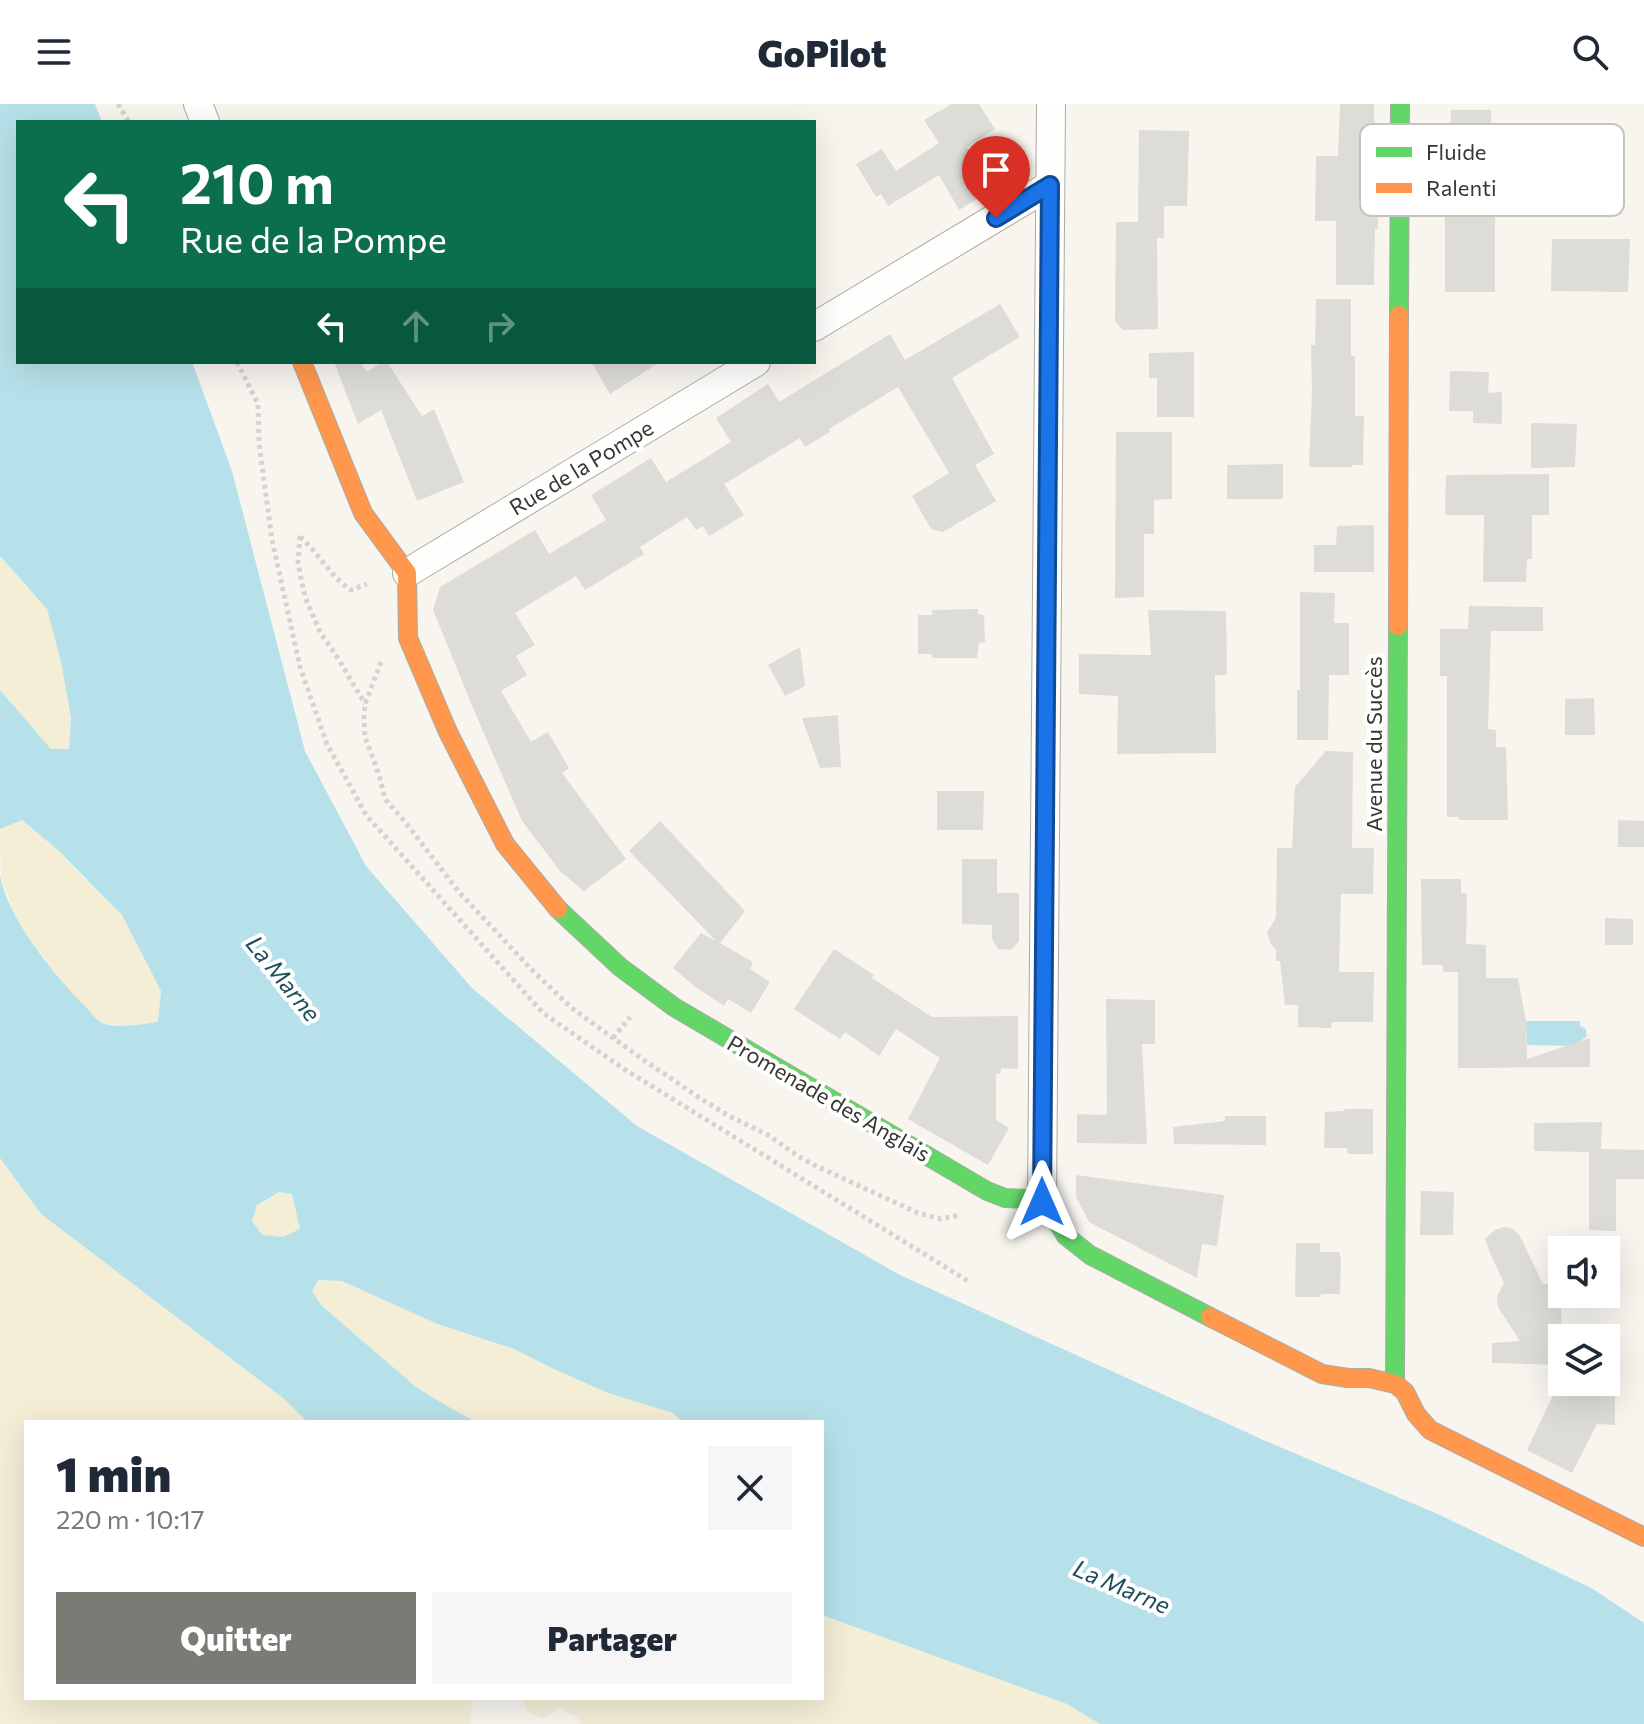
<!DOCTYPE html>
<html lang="fr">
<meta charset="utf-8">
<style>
:root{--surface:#fff;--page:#f6f6f7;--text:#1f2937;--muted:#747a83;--accent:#7b7a74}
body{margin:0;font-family:Commissioner,sans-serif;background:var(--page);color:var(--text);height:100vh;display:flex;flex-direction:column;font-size:30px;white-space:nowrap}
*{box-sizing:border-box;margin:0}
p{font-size:26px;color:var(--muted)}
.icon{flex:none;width:44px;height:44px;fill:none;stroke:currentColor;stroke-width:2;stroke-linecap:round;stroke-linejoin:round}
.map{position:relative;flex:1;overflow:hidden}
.details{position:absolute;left:24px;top:1316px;width:800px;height:280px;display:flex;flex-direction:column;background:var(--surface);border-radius:0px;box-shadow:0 8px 32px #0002}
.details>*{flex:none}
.guide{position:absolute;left:16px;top:16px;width:800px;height:244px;border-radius:0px;box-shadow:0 8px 32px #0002;background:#0b6e4f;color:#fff;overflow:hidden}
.tools{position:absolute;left:1548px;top:1132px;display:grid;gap:16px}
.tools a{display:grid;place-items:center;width:72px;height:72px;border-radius:0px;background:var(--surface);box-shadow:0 8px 32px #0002;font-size:40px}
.pin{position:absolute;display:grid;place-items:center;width:68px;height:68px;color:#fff;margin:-82px -34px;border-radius:50% 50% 50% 0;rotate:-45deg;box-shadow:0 0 8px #0007}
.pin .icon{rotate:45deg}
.me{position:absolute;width:88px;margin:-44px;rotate:0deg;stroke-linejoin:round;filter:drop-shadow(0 0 6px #0008)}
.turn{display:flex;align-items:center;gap:28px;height:168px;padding:0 32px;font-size:36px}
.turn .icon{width:104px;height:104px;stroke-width:2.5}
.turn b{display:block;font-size:56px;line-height:68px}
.lanes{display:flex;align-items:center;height:76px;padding:0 32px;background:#0003;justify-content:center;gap:40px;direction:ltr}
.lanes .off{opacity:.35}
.round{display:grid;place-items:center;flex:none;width:84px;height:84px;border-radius:0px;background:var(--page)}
.head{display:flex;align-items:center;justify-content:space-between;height:136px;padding:0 32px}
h1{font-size:48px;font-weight:800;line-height:60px}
.primary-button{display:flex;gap:16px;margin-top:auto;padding:16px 32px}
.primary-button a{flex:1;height:92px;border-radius:0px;background:var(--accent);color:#fff;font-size:32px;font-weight:800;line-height:92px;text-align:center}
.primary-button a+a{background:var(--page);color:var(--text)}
header{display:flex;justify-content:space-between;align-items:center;height:104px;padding:0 32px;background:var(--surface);font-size:36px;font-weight:800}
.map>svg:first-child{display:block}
.green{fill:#f4eed7}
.water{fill:#b7e1ea;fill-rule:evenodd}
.building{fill:#dedcd6}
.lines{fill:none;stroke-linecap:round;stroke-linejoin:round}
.street-casing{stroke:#acaba5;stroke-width:30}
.fast-casing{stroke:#acaba5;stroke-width:20}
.slow-casing{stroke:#acaba5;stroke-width:20}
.path{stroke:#d3d3d0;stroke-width:5;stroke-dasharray:4 4;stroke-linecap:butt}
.street{stroke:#fefefc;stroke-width:28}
.fast{stroke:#63d668;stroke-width:18}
.slow{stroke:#ff974d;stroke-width:18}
.route-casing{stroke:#114b97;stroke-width:20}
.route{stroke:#1a73e8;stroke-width:14}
.labels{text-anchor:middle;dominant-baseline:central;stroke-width:8;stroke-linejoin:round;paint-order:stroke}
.street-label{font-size:22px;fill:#383732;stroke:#fff}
.water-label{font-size:24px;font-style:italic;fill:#1c4f5b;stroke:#fff}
.key{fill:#fff;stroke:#c3c3c2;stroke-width:2}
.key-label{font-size:22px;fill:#383732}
</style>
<header><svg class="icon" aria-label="menu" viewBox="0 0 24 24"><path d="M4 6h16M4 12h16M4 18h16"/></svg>GoPilot<svg class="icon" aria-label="search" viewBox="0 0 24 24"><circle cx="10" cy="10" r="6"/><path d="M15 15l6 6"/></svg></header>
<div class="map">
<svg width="1644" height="1620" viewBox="0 0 1644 1620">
<rect width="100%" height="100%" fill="#f7f5ee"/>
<path class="green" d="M 0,452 L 47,505 L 61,558 L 71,614 L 69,646 L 51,645 L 0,586 Z
M 21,716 L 59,747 L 122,811 L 161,887 L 158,918 L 132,922 L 101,919 L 68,885 L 34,841 L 17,815 L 1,776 L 0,725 Z
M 0,1054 L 41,1110 L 283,1294 L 295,1301 L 312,1318 L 26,1318 L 26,1594 L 474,1594 L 470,1611 L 471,1620 L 0,1620 Z
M 279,1088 L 292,1090 L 301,1125 L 283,1133 L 262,1131 L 252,1117 L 257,1101 Z
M 318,1176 L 342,1177 L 435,1219 L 514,1245 L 554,1265 L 608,1289 L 673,1309 L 683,1318 L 476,1318 L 447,1302 L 416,1283 L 322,1202 L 312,1187 Z
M 822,1511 L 1067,1600 L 1100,1620 L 580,1620 L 577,1613 L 558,1604 L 543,1615 L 527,1607 L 521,1594 L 822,1594 Z"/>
<path class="water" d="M 0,0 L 95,0 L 102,18 L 18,18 L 18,258 L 192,258 L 232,367 L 305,647 L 366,762 L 472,884 L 637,1022 L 900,1171 L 1268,1338 L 1440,1411 L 1593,1485 L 1644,1519 L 1644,1620 L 1100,1620 L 1067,1600 L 822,1511 L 822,1318 L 683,1318 L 673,1309 L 608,1289 L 554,1265 L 514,1245 L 435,1219 L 342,1177 L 318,1176 L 312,1187 L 322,1202 L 416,1283 L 447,1302 L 476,1318 L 308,1318 L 283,1294 L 41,1110 L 0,1054 L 0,771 C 7,813 54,871 84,901 C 89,906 96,916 102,919 C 116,925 144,920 158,918 L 161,887 L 122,811 L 59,747 L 22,716 L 0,725 L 0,586 L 51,645 L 69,645 L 71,614 L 61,558 L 47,505 L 0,452 ZM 279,1088 L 292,1090 L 300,1125 L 283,1133 L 262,1131 L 252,1117 L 257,1101 Z
M 1526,917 L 1580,917 L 1580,922 L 1586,925 L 1587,932 L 1581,937 L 1580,942 L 1527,941 Z"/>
<path class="building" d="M 952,0 L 979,0 L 995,25 L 967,43 L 993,85 L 959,106 L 939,71 L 888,102 L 881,90 L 876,93 L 856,60 L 882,45 L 896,67 L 939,39 L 924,16 Z
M 1340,0 L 1374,0 L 1375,100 L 1378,100 L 1378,125 L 1375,125 L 1374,181 L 1336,181 L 1336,117 L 1315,117 L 1316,52 L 1338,52 Z
M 1451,6 L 1491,6 L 1492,66 L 1499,66 L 1499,104 L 1495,104 L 1495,188 L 1445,188 L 1445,101 L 1458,101 L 1458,41 L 1450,41 Z
M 1139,26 L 1189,27 L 1187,102 L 1164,102 L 1164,134 L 1157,134 L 1158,225 L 1123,226 L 1115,217 L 1116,118 L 1138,118 Z
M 1552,135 L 1630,135 L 1628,188 L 1551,187 Z
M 1316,195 L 1351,195 L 1351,252 L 1355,252 L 1355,312 L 1364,312 L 1363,361 L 1352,361 L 1352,363 L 1309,363 L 1312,287 L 1311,241 L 1315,241 Z
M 1000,200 L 1020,233 L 952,274 L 994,350 L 975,361 L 996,397 L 943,428 L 931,425 L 912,392 L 949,369 L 898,283 L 829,325 L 830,328 L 805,343 L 800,334 L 724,380 L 744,411 L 709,432 L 703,422 L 696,426 L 687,413 L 640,443 L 644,450 L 585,486 L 576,472 L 515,509 L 535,541 L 516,552 L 527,571 L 501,587 L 531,638 L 548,628 L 569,664 L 562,669 L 626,755 L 584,787 L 560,767 L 522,717 L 473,604 L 433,506 L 440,483 L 535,426 L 549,450 L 606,416 L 591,391 L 651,354 L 666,378 L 731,338 L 716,314 L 768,280 L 779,298 L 890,230 L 905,256 Z
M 1194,248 L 1194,313 L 1157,313 L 1157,274 L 1149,274 L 1149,249 Z
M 334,258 L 360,258 L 367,268 L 382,258 L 387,258 L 422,312 L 434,305 L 464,378 L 417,397 L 381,306 L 358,320 Z
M 591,258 L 660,258 L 610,290 Z
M 1450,267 L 1489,268 L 1488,289 L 1502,288 L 1502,320 L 1473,319 L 1473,307 L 1449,307 Z
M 1531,319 L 1577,320 L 1575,363 L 1531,364 Z
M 1116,328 L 1172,328 L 1172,395 L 1154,396 L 1154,430 L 1144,430 L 1144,493 L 1115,494 Z
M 1283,360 L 1283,395 L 1227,395 L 1227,361 Z
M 1549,370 L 1549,411 L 1532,411 L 1532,455 L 1527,455 L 1526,478 L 1483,478 L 1484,411 L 1445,411 L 1446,371 Z
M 1374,421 L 1374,468 L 1314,468 L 1314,441 L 1336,441 L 1337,422 Z
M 1300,488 L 1335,489 L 1334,519 L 1349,519 L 1349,571 L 1329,571 L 1328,636 L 1297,636 L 1297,586 L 1300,586 Z
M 1469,502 L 1543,503 L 1543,527 L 1491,527 L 1488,625 L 1496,626 L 1496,643 L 1506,643 L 1508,716 L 1459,716 L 1459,713 L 1447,713 L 1447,572 L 1440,572 L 1440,525 L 1468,525 Z
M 978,505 L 978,510 L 984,511 L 985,538 L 979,539 L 977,554 L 932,554 L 932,550 L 918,550 L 918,511 L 932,511 L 932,506 Z
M 1148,506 L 1226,507 L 1227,571 L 1215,571 L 1216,649 L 1117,650 L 1118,592 L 1079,590 L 1079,550 L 1151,551 Z
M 800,543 L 805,582 L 785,592 L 768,561 Z
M 1594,594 L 1595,631 L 1565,631 L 1565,595 Z
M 838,611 L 841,663 L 820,664 L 802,614 Z
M 1326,647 L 1353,648 L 1352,744 L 1374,744 L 1373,790 L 1341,790 L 1339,868 L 1374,868 L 1373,918 L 1332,918 L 1331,924 L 1298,923 L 1298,901 L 1285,901 L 1280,857 L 1276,857 L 1276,846 L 1271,840 L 1267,829 L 1276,813 L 1277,744 L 1292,744 L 1295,683 Z
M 937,687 L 984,687 L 983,726 L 937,726 Z
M 1618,716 L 1644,717 L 1644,743 L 1618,743 Z
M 660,717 L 745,807 L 720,839 L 753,858 L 750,865 L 770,878 L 751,909 L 728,895 L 724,902 L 697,884 L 673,864 L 701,829 L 716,837 L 629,747 Z
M 962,755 L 997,755 L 997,789 L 1019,789 L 1019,837 L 1011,846 L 998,845 L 992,835 L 992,821 L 962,820 Z
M 1421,775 L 1461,775 L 1461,789 L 1467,789 L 1466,840 L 1486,841 L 1486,874 L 1518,874 L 1526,917 L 1527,955 L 1590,934 L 1590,963 L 1458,964 L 1458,868 L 1443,868 L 1443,861 L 1422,861 Z
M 1605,814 L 1633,815 L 1633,841 L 1605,841 Z
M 834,845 L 874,871 L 872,874 L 932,913 L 1018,912 L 1018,965 L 1001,964 L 1000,970 L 996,970 L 996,1016 L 1009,1024 L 988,1061 L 908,1015 L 940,954 L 896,925 L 879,952 L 845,928 L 840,935 L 794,905 Z
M 1106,895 L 1155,896 L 1155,940 L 1142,940 L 1147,1040 L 1077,1039 L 1077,1010 L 1107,1011 Z
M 1345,1005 L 1373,1005 L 1373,1050 L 1348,1050 L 1347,1044 L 1324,1044 L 1325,1008 L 1344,1007 Z
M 1225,1012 L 1266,1012 L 1266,1041 L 1174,1040 L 1173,1023 L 1225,1017 Z
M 1602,1018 L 1601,1045 L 1644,1046 L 1644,1075 L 1616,1075 L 1616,1127 L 1589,1126 L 1589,1048 L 1534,1047 L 1534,1019 Z
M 1076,1071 L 1224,1091 L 1217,1142 L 1202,1140 L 1197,1174 L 1089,1118 L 1076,1093 Z
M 1421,1087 L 1454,1088 L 1453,1131 L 1420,1131 Z
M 1504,1123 L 1511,1124 L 1519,1130 L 1543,1180 L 1561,1180 L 1562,1261 L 1492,1259 L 1492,1239 L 1520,1237 L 1498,1203 L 1497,1192 L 1504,1179 L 1490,1149 L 1485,1135 L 1495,1126 Z
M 1296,1139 L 1320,1139 L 1320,1148 L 1339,1148 L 1341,1155 L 1340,1190 L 1321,1190 L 1320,1193 L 1295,1193 Z
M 1615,1233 L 1615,1321 L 1597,1320 L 1572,1369 L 1527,1346 L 1562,1272 L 1562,1278 L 1606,1278 L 1606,1234 L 1598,1234 Z"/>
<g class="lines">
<defs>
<path id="street" d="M 198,0 L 205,18
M 814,223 L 1050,81
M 407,469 L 756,258
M 1042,1098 L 1051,0"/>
<path id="fast" d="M 1399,211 L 1400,0
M 558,805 L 620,863 L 674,903 L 987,1087 L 1005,1094 L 1029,1095 L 1042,1098 L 1050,1106 L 1066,1132 L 1090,1151 L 1210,1213
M 1395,1280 L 1398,522"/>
<path id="slow" d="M 302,258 L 363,409 L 407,469 L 408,534 L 448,628 L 505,740 L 558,805
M 1398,522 L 1399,211
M 1210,1213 L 1322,1270 L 1348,1274 L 1369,1274 L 1395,1280 L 1405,1288 L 1416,1310 L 1430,1326 L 1644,1433"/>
</defs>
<use href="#street" class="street-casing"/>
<use href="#fast" class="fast-casing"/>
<use href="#slow" class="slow-casing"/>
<path class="path" d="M 118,0 L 129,18
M 237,258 L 258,300 L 259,340 L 272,436 L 300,563 L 327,640 L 366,711 L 543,909 L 624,965 L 968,1177
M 300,432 L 298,459 L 305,493 L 321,530 L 336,551 L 365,600
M 300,433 C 319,449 331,473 351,486 L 367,480
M 381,558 L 365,600 L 364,614 L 365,633 L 379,671 L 385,695 L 406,719 L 459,788 L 533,867 L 573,905 L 645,957 L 700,994 L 729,1012 L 768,1031 L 798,1052 L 814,1061 L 918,1109 L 941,1115 L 960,1111
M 613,934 L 630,913"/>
<use href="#street" class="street"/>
<use href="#fast" class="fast"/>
<use href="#slow" class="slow"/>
</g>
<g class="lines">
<defs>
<path id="route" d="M 996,114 L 1050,81 L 1042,1098"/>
</defs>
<use href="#route" class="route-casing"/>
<use href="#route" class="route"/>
</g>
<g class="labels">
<g class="street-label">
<text transform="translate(581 363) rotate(-31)">Rue de la Pompe</text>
<text transform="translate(1373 640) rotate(-90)">Avenue du Succès</text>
<text transform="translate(829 994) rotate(30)">Promenade des Anglais</text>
</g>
<g class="water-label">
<text transform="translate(284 874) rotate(51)">La Marne</text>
<text transform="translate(1122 1482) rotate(23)">La Marne</text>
</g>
</g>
<rect x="1360" y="20" width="264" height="92" rx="12" class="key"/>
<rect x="1376" y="43" width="36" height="10" fill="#63d668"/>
<rect x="1376" y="79" width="36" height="10" fill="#ff974d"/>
<g class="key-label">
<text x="1426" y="56">Fluide</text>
<text x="1426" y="92">Ralenti</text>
</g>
</svg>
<div class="tools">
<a><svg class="icon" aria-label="sound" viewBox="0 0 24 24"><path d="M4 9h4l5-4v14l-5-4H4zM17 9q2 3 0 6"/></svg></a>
<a><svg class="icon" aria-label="layers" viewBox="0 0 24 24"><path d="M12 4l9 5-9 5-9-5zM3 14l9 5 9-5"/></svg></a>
</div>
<div class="pin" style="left:996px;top:114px;background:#d93025"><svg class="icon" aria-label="arrive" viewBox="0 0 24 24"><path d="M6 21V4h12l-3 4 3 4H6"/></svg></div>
<svg class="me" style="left:1042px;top:1098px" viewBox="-20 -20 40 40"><path d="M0-17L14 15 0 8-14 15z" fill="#1a73e8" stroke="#fff" stroke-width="4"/></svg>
<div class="guide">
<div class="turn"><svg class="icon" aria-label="left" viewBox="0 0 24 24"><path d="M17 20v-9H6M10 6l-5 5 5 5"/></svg><div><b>210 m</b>Rue de la Pompe</div></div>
<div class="lanes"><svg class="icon" aria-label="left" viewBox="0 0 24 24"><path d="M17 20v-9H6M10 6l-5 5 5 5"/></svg><svg class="icon off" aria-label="ahead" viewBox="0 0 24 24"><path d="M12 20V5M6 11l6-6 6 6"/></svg><svg class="icon off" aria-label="right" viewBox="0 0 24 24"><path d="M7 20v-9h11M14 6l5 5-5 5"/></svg></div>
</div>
<section class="details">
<div class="head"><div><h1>1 min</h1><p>220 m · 10:17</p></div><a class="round"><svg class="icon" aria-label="close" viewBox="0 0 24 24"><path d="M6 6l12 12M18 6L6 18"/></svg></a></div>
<div class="primary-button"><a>Quitter</a><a>Partager</a></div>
</section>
</div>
